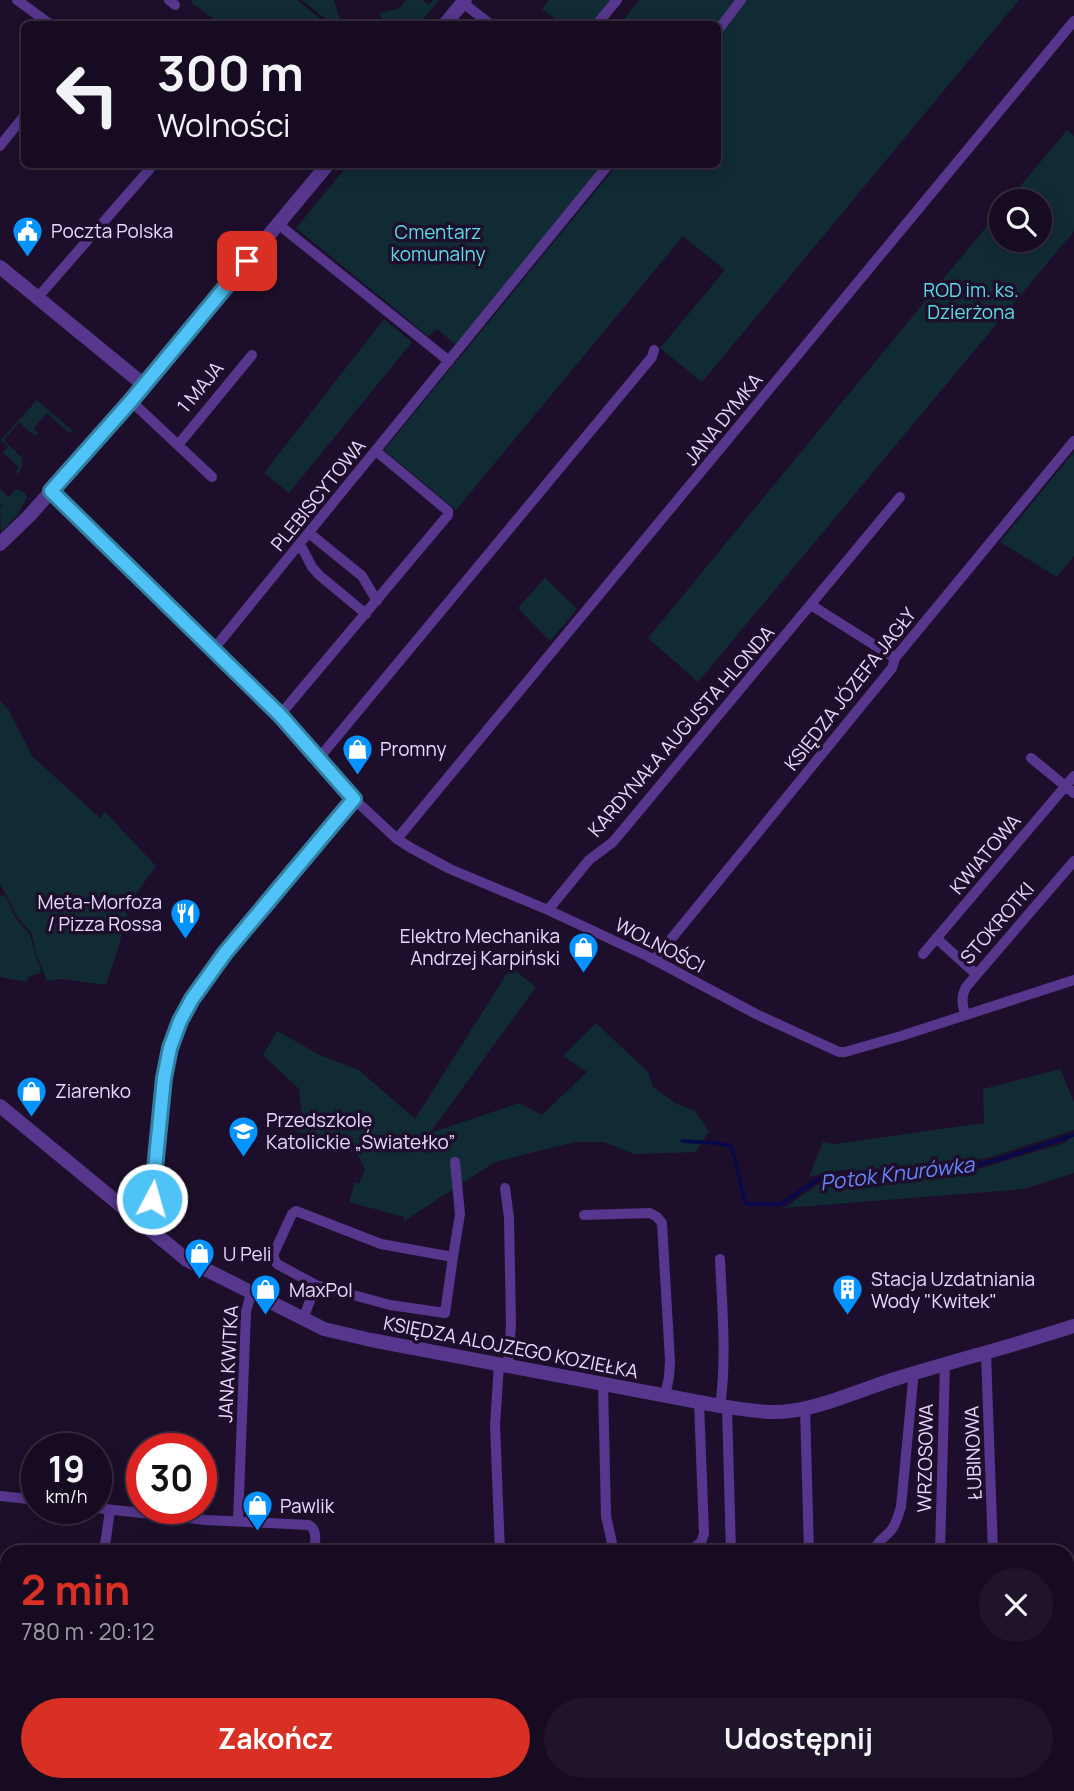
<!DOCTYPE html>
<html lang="pl">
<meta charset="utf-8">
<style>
:root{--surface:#160b20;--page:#1f1429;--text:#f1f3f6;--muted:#9e9ba5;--line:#352b3e;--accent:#d93025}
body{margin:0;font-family:Manrope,sans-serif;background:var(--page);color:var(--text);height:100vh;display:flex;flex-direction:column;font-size:26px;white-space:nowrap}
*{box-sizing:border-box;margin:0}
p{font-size:23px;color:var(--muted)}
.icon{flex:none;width:38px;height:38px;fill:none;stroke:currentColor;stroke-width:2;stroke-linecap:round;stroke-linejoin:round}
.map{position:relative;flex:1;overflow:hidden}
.sheet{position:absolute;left:0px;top:1545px;width:1074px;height:247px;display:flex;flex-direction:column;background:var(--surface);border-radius:21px 21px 0 0;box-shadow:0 4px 18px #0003,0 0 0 2px var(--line)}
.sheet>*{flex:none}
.banner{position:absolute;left:21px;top:21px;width:700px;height:147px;border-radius:10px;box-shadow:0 4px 18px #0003,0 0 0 2px var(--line);background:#160b20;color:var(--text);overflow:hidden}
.fabs{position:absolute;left:989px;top:189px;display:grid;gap:14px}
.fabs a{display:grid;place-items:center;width:63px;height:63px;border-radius:50%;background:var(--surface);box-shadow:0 4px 18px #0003,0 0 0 2px var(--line);font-size:35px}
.speed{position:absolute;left:21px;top:1433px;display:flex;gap:14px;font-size:35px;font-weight:700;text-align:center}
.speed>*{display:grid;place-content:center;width:91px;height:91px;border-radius:50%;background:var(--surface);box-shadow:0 4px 18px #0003,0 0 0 2px var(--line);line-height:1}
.speed small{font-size:18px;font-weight:400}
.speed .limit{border:10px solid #d22;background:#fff;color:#111}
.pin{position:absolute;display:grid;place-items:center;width:60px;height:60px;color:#fff;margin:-30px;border-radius:14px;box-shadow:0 4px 10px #0006}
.me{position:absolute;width:77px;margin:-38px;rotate:6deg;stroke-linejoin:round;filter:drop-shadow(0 0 5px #0008)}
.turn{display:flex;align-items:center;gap:24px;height:147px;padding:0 21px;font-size:32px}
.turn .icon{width:91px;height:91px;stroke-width:2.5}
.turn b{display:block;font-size:49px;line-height:60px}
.round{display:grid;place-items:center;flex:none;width:74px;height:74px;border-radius:37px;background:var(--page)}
.head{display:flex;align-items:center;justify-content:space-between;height:119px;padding:0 21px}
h1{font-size:42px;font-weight:700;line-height:52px;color:var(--accent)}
.cta{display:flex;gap:14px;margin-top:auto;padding:14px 21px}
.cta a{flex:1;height:80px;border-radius:42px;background:var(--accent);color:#fff;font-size:28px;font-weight:700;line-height:80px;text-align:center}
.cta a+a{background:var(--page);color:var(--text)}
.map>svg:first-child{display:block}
.green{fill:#112b35}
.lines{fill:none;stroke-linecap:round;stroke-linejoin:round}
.stream{stroke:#07094c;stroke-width:3.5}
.minor{stroke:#56378d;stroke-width:10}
.tertiary{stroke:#56378d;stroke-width:14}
.route-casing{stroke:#337fa1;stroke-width:18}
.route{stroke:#4fc3f7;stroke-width:12}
.labels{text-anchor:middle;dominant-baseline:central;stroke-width:7;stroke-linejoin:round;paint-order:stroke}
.poi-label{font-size:19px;fill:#ead8ff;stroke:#1d0f2b;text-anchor:start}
.park-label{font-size:19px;fill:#5bdde8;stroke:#1d0f2b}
.street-label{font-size:19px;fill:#ead8ff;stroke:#1d0f2b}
.water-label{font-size:21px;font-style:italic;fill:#6686ff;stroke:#1d0f2b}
</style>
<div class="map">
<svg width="1074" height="1791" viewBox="0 0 1074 1791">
<rect width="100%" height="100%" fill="#1d0f2b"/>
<path class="green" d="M 192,0 L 297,0 L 327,24 L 220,24 L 191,2 Z
M 302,0 L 334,0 L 341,24 L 332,24 Z
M 406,0 L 423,0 L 429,5 L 433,0 L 439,0 L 419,24 L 383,24 L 380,13 L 400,8 Z
M 549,0 L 611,0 L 592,24 L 562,24 L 542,9 Z
M 639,0 L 738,0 L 718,24 L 620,24 Z
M 747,0 L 1019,0 L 702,382 L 660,348 L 725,270 L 683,236 L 456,510 L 384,450 L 617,165 L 718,164 L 718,36 Z
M 1067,130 L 1074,136 L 1074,231 L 698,682 L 648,638 L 1001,209 L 1001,240 L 1040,240 L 1040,201 L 1008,201 Z
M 348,165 L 604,165 L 456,345 L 437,329 L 428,336 L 296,228 Z
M 384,319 L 412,342 L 289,493 L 264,473 Z
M 37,400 L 75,433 L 68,432 L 47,413 L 33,429 L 38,433 L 35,436 L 19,422 L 4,440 L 22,458 L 22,466 L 17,475 L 16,472 L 19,467 L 3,453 L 8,447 L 1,440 Z
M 1074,452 L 1074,556 L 1057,577 L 1000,542 Z
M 0,489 L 9,497 L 15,490 C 21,489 25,493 27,498 L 17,515 L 1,532 L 0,509 L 2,506 L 0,504 Z
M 545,578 L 577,609 L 550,641 L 518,608 Z
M 0,701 L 8,709 L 32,756 L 100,818 L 105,812 L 156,866 L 130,902 L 118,949 L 106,985 L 62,979 L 47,981 L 36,953 L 32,934 L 16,915 L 6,894 L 0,885 Z
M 5,895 L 15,917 L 30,935 L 35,953 L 41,970 L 40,973 L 28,977 L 27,982 L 0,977 L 0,896 Z
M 511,967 L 536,987 L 430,1133 L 519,1103 L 542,1115 L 587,1072 L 563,1056 L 596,1023 L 648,1072 L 653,1087 L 677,1104 L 695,1111 L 709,1131 L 696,1152 L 634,1154 L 604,1142 L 576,1142 L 550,1148 L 495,1162 L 404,1221 L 404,1217 L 349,1202 L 355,1182 L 359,1184 L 365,1169 L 357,1154 L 296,1131 L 302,1117 L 299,1089 L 263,1055 L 277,1031 L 320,1055 L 359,1070 L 415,1119 Z
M 1060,1069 L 1074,1102 L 1074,1130 L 991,1157 L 932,1167 L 890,1171 L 840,1170 L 809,1177 L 823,1142 L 835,1144 L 984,1123 L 983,1089 Z
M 1074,1135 L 1074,1173 L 1024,1189 L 784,1208 L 819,1184 L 840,1179 L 883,1184 L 972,1171 L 1064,1143 Z
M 0,1726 L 7,1727 L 7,1785 L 22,1785 L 21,1791 L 0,1791 Z
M 122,1785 L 217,1785 L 217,1791 L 122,1791 Z"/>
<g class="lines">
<path class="stream" d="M 682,1141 L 715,1143 L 731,1146 C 738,1165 739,1185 746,1204 L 781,1204 L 817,1180 L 841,1175 L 899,1176 L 968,1167 L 997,1160 L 1074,1135"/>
<path class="minor" d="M 17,0 L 50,24
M 169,0 L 175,5
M 463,3 L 490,24
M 597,24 L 617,0
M 718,30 L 741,0
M 0,146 L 24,116
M 278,224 L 449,361
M 38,297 L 154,164
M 131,401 L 212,477
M 178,445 L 252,355
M 51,491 L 280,715 L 354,799 L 397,839 L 411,848 L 450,869 L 548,910 L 647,956 L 756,1014 L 839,1052 L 845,1052 L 901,1036 L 1074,980
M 309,533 L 362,576 L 377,601
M 300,544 L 312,567 L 319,575 L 366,614
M 811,605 L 895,658
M 213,650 L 609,164
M 280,715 L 448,515 L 448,511 L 376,451
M 319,758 L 652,357 L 654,350
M 1031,758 L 1074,793
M 397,839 L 1074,21
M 548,910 L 589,860 L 613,842 L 900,497
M 936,938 L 976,974
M 923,954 L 1074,776
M 654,960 L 892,668 L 895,658 L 1074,441
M 965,1014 C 962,1004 961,996 966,987 L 1074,861
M 505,1188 L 509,1218 L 511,1325 L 508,1366
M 584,1215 L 650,1213 L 657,1217 L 662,1223 L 670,1361 L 669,1377 L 665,1396
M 140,1222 L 149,1210 L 152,1199 L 164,1078 L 170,1048 L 180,1022 L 192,999 L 225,953 L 354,799
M 453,1257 L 460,1214 L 455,1162
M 720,1259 C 722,1306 727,1360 720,1406
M 303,1319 L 316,1285 L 390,1305 L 445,1313 L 453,1257 L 381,1244 L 296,1211 L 292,1214 L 274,1253 L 274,1258 L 277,1264 L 316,1285
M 986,1353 L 993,1552
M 499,1364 L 495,1425 L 500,1552
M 603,1384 L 606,1516 L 614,1552
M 727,1407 L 731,1552
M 805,1408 L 809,1552
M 0,1496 L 37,1500
M 96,1508 L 206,1520 L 309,1525 C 318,1530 315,1543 314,1552
M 238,1521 L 246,1312 L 251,1293
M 104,1552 L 110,1510
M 689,1552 L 701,1542 L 704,1534 L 699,1402
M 875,1552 C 876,1540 886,1538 892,1529 C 897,1522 898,1515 901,1507 L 913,1381 L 912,1374
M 940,1552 L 945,1364
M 410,1785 L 410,1789
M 508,1785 L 508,1791
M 670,1785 L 682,1791
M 743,1785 L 743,1791
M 816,1785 L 816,1791
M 946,1785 L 947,1791
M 1000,1785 L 1000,1791
M 311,1791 L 311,1785"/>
<path class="tertiary" d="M 445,24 L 465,0
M 0,267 L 144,385
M 0,544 L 29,516 L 131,401 L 328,164
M 0,1106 L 187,1260 L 324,1329 L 371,1340 L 720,1406 C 743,1409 767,1414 790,1411 C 824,1407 865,1388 898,1378 C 957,1360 1016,1345 1074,1326"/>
</g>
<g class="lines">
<defs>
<path id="route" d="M 152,1199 L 164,1078 L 170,1048 L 180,1021 L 192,999 L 225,953 L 354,799 L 280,715 L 51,491 L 131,401 L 247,261"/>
</defs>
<use href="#route" class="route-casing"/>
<use href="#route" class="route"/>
</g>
<defs>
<symbol id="civic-pin" viewBox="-11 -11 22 30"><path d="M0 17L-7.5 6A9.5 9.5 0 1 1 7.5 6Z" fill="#0493ff" stroke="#1d0f2b"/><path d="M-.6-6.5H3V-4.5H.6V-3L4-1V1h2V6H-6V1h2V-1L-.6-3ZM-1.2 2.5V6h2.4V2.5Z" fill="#fff"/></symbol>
<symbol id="shop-pin" viewBox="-11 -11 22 30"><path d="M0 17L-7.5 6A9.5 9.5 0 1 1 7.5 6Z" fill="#0493ff" stroke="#1d0f2b"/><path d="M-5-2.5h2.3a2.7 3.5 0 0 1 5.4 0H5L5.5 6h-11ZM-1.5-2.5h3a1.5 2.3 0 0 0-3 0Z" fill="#fff"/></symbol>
<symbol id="restaurant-pin" viewBox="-11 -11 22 30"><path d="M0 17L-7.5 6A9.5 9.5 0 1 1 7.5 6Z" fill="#0493ff" stroke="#1d0f2b"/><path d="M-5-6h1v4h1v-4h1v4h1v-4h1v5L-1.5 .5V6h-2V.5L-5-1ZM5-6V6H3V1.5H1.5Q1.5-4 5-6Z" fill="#fff"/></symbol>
<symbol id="school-pin" viewBox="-11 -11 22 30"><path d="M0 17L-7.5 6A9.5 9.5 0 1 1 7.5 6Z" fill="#0493ff" stroke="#1d0f2b"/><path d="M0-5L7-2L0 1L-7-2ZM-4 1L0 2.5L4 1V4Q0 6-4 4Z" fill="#fff"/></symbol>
<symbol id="building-pin" viewBox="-11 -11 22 30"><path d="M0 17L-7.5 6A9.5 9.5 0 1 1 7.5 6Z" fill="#0493ff" stroke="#1d0f2b"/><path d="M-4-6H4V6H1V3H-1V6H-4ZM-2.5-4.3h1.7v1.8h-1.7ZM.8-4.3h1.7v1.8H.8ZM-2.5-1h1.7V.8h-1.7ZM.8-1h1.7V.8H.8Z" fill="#fff"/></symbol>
</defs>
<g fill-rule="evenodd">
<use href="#civic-pin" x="10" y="214" width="35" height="47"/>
<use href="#shop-pin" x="340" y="732" width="35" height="47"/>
<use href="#restaurant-pin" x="168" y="896" width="35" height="47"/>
<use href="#shop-pin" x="566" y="930" width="35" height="47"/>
<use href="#shop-pin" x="14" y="1074" width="35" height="47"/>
<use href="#school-pin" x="226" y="1114" width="35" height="47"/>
<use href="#shop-pin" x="182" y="1236" width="35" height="47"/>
<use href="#shop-pin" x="248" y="1272" width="35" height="47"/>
<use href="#building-pin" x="830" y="1272" width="35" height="47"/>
<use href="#shop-pin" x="240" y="1488" width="35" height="47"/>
</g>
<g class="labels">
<g class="poi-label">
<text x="51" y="231">Poczta Polska</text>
<text x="380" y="749">Promny</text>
<text x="162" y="902" text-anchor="end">Meta-Morfoza<tspan x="162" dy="22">/ Pizza Rossa</tspan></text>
<text x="560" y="936" text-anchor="end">Elektro Mechanika<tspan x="560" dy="22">Andrzej Karpiński</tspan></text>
<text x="55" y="1091">Ziarenko</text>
<text x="266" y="1120">Przedszkole<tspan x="266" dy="22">Katolickie „Światełko”</tspan></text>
<text x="223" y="1254">U Peli</text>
<text x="871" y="1279">Stacja Uzdatniania<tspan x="871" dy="22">Wody "Kwitek"</tspan></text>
<text x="289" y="1290">MaxPol</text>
<text x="280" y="1506">Pawlik</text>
</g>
<g class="park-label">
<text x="438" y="232">Cmentarz<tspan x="438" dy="22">komunalny</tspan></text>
<text x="971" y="290">ROD im. ks.<tspan x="971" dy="22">Dzierżona</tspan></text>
</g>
<g class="street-label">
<text transform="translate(200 387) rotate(-50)">1 MAJA</text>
<text transform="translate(723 419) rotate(-51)">JANA DYMKA</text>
<text transform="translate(318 495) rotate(-51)">PLEBISCYTOWA</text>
<text transform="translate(850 689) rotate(-52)">KSIĘDZA JÓZEFA JAGŁY</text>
<text transform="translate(681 731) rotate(-49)">KARDYNAŁA AUGUSTA HLONDA</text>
<text transform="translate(985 854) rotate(-50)">KWIATOWA</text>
<text transform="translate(997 923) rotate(-49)">STOKROTKI</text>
<text transform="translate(660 945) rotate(27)">WOLNOŚCI</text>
<text transform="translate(511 1347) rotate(11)">KSIĘDZA ALOJZEGO KOZIEŁKA</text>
<text transform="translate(228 1364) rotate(-87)">JANA KWITKA</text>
<text transform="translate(973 1453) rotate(-92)">ŁUBINOWA</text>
<text transform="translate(925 1458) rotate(-89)">WRZOSOWA</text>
</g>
<g class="water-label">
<text transform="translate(897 1173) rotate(-7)">Potok Knurówka</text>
</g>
</g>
</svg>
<div class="fabs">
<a><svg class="icon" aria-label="search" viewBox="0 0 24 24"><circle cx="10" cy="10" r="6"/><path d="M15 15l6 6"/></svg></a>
</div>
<div class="speed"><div>19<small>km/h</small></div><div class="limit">30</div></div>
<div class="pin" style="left:247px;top:261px;background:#d93025"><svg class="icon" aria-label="arrive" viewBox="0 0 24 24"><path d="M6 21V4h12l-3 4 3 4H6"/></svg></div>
<svg class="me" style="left:152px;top:1199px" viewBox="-20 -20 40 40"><circle r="17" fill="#4fc3f7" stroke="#fff" stroke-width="3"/><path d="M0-11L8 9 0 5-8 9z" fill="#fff"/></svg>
<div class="banner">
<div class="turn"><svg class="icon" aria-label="left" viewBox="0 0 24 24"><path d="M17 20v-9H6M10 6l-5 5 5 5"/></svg><div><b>300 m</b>Wolności</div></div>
</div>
<section class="sheet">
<div class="head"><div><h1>2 min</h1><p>780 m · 20:12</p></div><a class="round"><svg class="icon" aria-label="close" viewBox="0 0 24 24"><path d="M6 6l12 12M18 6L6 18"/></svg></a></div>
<div class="cta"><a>Zakończ</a><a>Udostępnij</a></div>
</section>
</div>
